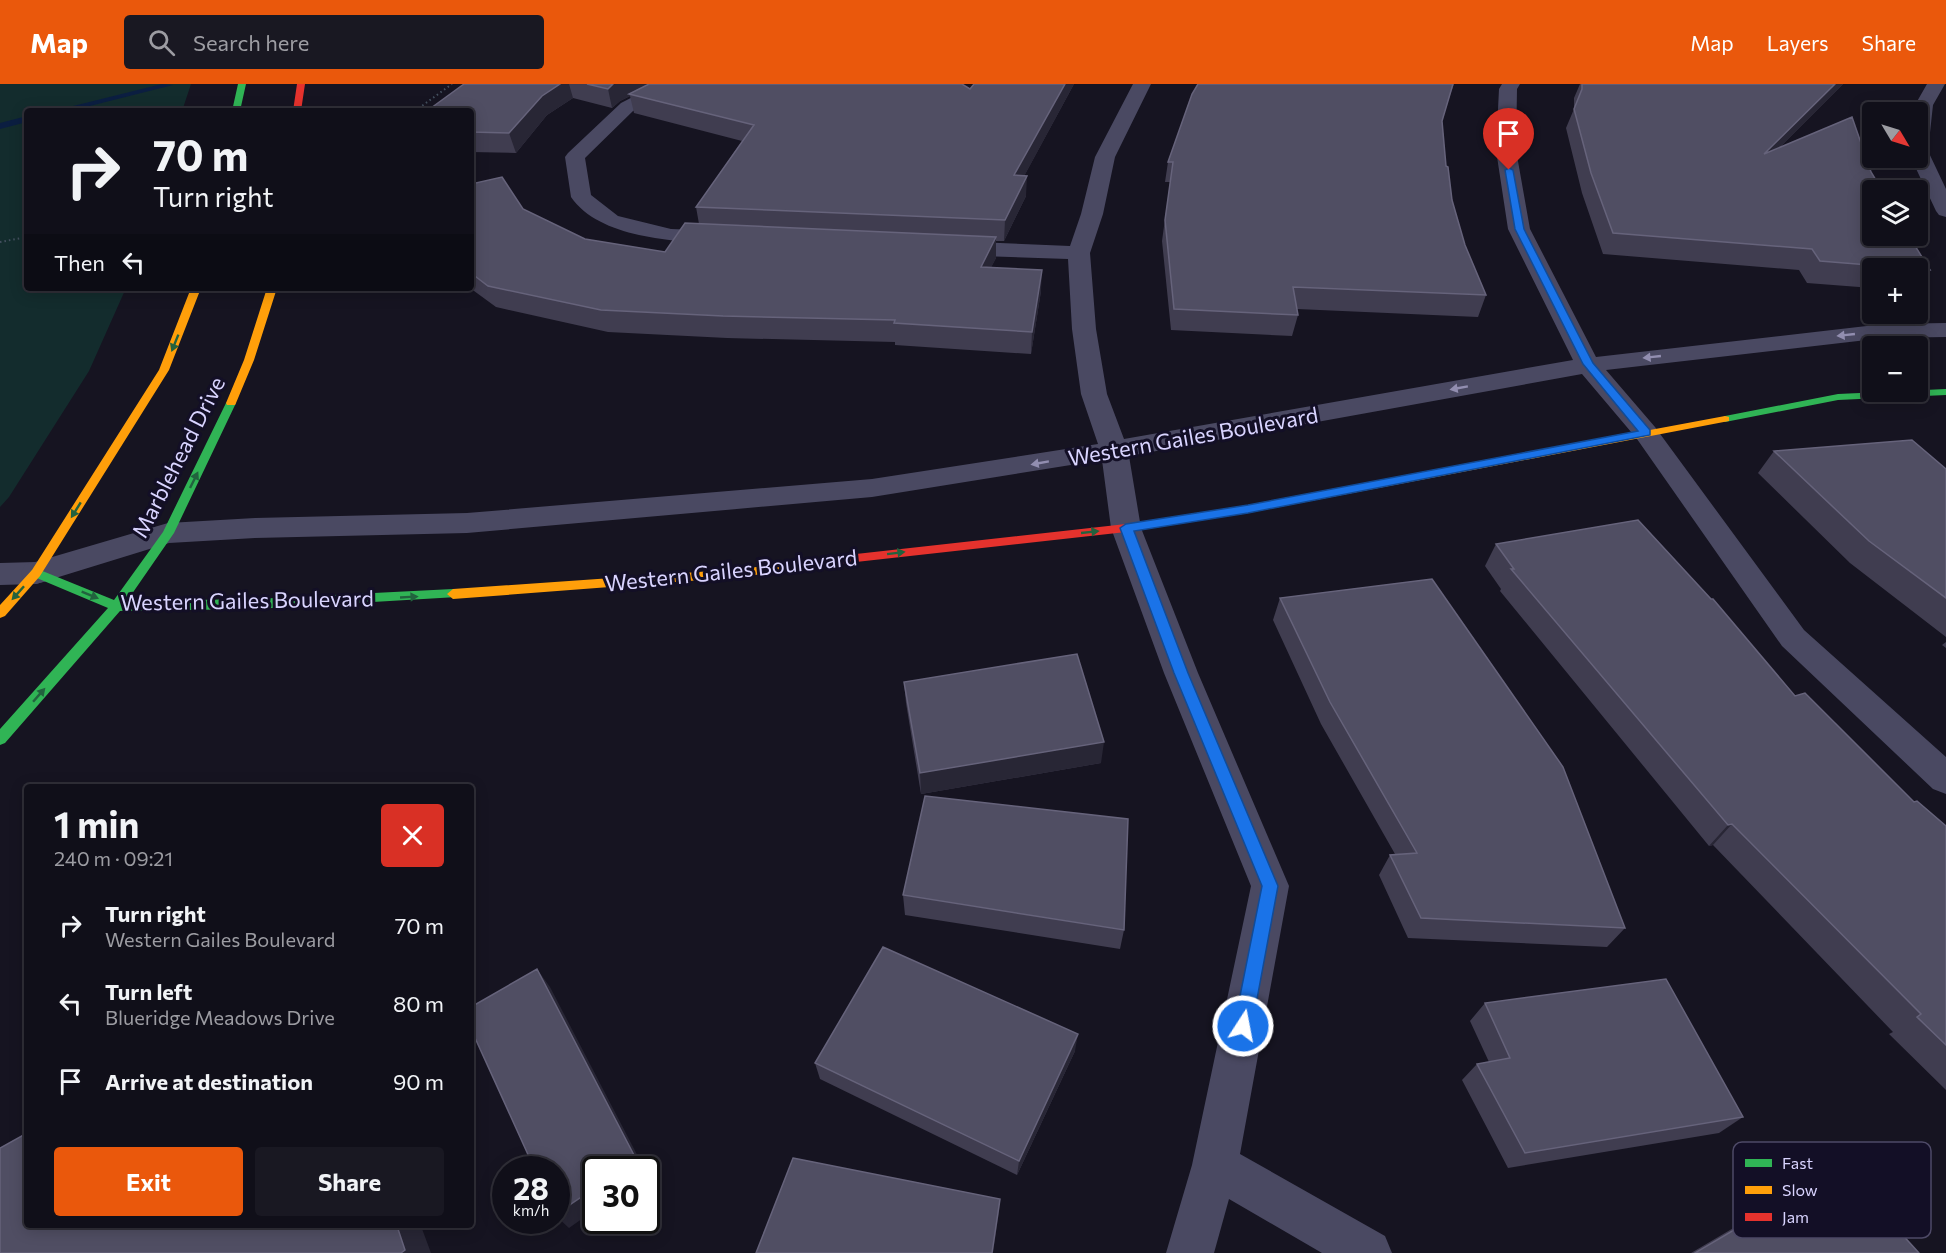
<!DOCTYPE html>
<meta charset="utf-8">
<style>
:root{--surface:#100f19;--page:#191822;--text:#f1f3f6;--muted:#9c9ca2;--line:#302f38;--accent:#ea580c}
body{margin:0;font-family:Commissioner,sans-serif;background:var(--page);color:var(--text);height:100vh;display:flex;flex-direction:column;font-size:22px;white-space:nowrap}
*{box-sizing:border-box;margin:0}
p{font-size:20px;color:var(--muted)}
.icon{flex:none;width:33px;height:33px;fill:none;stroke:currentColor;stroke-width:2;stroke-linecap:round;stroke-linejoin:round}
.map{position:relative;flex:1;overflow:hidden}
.side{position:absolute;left:24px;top:700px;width:450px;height:444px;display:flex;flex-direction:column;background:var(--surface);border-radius:6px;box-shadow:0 3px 15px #0003,0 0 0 2px var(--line)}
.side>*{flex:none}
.banner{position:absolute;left:24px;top:24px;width:450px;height:183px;border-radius:6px;box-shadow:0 3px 15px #0003,0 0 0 2px var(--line);background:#100f19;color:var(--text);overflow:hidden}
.needle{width:39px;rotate:128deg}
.buttons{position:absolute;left:1862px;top:18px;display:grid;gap:12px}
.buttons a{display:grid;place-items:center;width:66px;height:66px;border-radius:6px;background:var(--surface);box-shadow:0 3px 15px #0003,0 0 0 2px var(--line);font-size:30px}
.speed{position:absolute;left:492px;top:1072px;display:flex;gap:12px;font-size:30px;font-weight:700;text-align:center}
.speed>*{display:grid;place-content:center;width:78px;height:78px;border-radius:50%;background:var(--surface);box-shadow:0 3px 15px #0003,0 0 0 2px var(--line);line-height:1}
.speed small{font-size:15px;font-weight:400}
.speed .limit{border:3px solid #111;border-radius:9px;background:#fff;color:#111}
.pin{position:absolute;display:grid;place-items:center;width:51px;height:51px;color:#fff;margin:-62px -26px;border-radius:50% 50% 50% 0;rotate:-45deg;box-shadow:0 0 6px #0007}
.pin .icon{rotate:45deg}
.me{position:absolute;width:66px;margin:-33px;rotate:11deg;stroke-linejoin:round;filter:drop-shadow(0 0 4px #0008)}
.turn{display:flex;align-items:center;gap:21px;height:126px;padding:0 30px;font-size:27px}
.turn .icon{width:78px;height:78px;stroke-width:2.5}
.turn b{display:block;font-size:42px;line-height:51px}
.then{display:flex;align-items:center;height:57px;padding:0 30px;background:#0003;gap:12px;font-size:22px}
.round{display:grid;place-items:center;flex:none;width:63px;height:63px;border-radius:6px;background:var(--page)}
.head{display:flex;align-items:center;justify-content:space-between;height:102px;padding:0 30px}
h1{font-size:36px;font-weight:700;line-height:45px}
.primary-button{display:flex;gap:12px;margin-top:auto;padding:12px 30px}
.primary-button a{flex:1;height:69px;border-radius:6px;background:var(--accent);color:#fff;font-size:24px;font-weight:700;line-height:69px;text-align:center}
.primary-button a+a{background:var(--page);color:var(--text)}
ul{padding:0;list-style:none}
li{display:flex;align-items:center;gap:18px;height:78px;padding:0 30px}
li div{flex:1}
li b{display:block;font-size:22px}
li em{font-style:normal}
header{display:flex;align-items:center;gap:36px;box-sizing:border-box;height:84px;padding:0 30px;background:var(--accent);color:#fff}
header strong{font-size:28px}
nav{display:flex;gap:33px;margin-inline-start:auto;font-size:21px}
.search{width:420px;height:54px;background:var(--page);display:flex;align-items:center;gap:15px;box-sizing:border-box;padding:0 21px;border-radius:6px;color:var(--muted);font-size:22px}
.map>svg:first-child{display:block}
.green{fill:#132c2d}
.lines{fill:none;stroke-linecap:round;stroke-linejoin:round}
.stream{fill:#0b1e41;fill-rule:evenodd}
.path{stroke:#44505f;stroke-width:2;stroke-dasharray:1.5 3;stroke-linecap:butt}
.lane{fill:#4a4962;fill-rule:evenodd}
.street{fill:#4a4962;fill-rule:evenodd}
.fast{fill:#30b455;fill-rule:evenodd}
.slow{fill:#ff9f0a;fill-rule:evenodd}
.jam{fill:#e5322d;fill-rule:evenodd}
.wall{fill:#403d50}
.shaded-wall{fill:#282635}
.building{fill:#504e63;stroke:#66637b;stroke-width:1.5}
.oneway{fill:#928eb0}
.oneway2{fill:#22623e}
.route{fill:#1a73e8;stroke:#114b97;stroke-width:1.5}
.labels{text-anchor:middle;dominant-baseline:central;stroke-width:6;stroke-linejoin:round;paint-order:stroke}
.street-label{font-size:22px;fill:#d9d4ff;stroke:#130f26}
.key{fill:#130f26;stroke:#4e4a67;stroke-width:1.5}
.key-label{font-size:16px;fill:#d9d4ff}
</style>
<header>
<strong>Map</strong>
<div class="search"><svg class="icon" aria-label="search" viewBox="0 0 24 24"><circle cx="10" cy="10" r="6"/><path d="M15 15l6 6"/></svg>Search here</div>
<nav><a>Map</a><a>Layers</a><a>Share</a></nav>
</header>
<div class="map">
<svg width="1946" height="1169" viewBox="0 0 1946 1169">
<rect width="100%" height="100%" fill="#161421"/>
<path class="green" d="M 0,0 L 191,0 L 182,27 L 27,27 L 27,204 L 126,204 L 89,287 L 9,413 L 0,423 Z"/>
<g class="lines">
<path class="stream" d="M 162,0 L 173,1 L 70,27 L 53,27 Z
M 27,32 L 27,38 L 0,45 L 0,39 Z"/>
<path class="path" d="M 415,27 L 452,0
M 0,158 L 27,153"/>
<path class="lane" d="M 36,478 L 47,481 L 51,489 L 47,497 L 36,500 L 0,501 L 0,479 Z"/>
<path class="street" d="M 658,0 L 680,0 L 677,4 L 633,27 L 585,74 L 591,111 L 618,132 L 671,145 L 720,147 L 728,148 L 731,153 L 728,158 L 720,159 C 675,158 599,154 571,113 L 565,73 L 568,69 L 621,19 Z
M 1133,0 L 1151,0 L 1115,73 L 1103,130 L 1090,169 L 1096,245 L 1107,310 L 1124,355 L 1573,276 L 1508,145 L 1496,66 L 1499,5 L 1502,0 L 1520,0 L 1517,5 L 1516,66 L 1530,145 L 1596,273 L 1884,240 L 1946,239 L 1946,253 L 1884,254 L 1606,286 L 1655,343 L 1804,546 L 1946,673 L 1946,710 L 1933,705 L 1782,562 L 1637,355 L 1582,290 L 1129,372 L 1141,444 L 1198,589 L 1289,802 L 1240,1070 L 1385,1152 L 1392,1169 L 1322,1169 L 1229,1115 L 1214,1169 L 1166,1169 L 1192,1081 L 1251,802 L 1164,589 L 1111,444 L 1102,376 L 872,413 L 467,449 L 255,454 L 169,459 L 36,500 L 25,497 L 21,489 L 25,481 L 168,439 L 255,434 L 467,429 L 872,395 L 1098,360 L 1081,310 L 1072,245 L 1068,175 L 951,171 L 943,169 L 940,164 L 943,159 L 951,157 L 1070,162 L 1081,130 L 1095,73 Z
M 1927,0 L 1945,0 L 1933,21 L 1928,67 L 1946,105 L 1946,133 L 1939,131 L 1936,127 L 1911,74 L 1917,74 L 1917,28 L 1914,28 L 1915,21 Z"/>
<path class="fast" d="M 238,0 L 246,0 L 240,27 L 232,27 Z
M 1946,305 L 1946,311 L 1838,316 L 1725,338 L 1720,335 L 1725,332 L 1838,310 Z
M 231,316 L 236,319 L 174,449 L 127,517 L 255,515 L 453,505 L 457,507 L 459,510 L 457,513 L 255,525 L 120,527 L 5,659 L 0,661 L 0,645 L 108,524 L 32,492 L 30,489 L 32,486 L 40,486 L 114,516 L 163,448 L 226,319 Z"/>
<path class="slow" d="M 191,204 L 201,204 L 169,286 L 40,492 L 5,532 L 0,534 L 0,521 L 32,486 L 159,286 Z
M 267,204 L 277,204 L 254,276 L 236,319 L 235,321 L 227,321 L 226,319 L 244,276 Z
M 1725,332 L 1729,333 L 1729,337 L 1237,431 L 1231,427 L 1237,423 Z
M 838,472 L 842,473 L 844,476 L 842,479 L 741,493 L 453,515 L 447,510 L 453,505 L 741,485 Z"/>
<path class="jam" d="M 297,0 L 305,0 L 301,27 L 293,27 Z
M 1237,423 L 1243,427 L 1241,430 L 1126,448 L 838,480 L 832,476 L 838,472 L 1126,440 Z"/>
</g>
<path class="wall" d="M 464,0 L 962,0 L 970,5 L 974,0 L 1074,0 L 1024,92 L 1026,112 L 1004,157 L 996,157 L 996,174 L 991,183 L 1041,207 L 1031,270 L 895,261 L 895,258 L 727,254 L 608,248 L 496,223 L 470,204 L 471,100 L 585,155 L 665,168 L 699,140 L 696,123 L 742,57 L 634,29 L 630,12 L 620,17 L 612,24 L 573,14 L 547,31 L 516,69 L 471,68 L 471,27 Z
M 1198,0 L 1454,0 L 1451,8 L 1442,37 L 1446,82 L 1452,116 L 1465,161 L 1486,211 L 1478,233 L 1297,225 L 1298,231 L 1292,252 L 1171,246 L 1162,157 L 1170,98 L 1165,98 L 1168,78 Z
M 1580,0 L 1843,0 L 1780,63 L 1871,88 L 1930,186 L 1917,203 L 1917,184 L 1872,184 L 1872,204 L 1807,199 L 1799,186 L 1603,170 L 1582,109 L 1566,44 L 1574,25 L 1574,14 Z
M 1774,367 L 1946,385 L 1946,553 L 1850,479 L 1758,389 Z
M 1496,460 L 1795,612 L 1914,718 L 1946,742 L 1946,1006 L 1889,950 L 1893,948 L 1713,761 L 1709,762 L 1500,507 L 1501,505 L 1485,482 Z
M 1280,514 L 1625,844 L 1607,863 L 1408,854 L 1379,791 L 1390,771 L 1395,770 L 1321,640 L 1273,536 Z
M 1946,558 L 1946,564 L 1942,561 Z
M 904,598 L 1101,679 L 921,710 L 906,619 Z
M 903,811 L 1124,846 L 1120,865 L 905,831 Z
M 1485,919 L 1743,1033 L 1719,1049 L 1508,1084 L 1462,996 L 1477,980 L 1489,978 L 1470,937 Z
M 1075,967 L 1017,1091 L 820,995 L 815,979 Z
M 1841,1083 L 1919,1169 L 1691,1169 L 1813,1097 Z"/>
<path class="shaded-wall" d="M 560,0 L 569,0 L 573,14 L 547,31 L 516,69 L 509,49 L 542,12 Z
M 613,0 L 653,0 L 629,10 L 630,12 L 620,17 L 612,24 L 608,5 Z
M 1065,0 L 1074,0 L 1014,111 L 1014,91 Z
M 1835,0 L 1843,0 L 1753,90 L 1764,70 Z
M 1027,92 L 1026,112 L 1004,157 L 1005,136 Z
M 996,153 L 996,174 L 981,204 L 981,183 Z
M 1042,186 L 1041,207 L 1031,270 L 1032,248 Z
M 1104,658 L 1101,679 L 921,710 L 920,689 Z
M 1732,740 L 1713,761 L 1709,762 L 1728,741 Z
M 537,885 L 550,903 L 645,1086 L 620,1086 Z
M 1078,950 L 1075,967 L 1017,1091 L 1019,1077 Z
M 596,1103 L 596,1125 L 569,1144 L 556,1132 L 556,1130 Z
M 1000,1115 L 999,1128 L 993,1169 L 992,1169 Z
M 397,1142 L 421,1142 L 431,1169 L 401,1169 Z"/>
<path class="building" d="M 464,0 L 560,0 L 542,12 L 509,49 L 471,48 L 471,27 L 427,27 Z
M 587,0 L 613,0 L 608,5 Z
M 649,0 L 962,0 L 970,5 L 974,0 L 1065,0 L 1014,91 L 1027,92 L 1005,136 L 696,123 L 754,41 L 629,10 Z
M 1198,0 L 1453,0 L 1442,37 L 1446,82 L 1448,83 L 1452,116 L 1465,161 L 1486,211 L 1293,203 L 1298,231 L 1174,225 L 1165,136 L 1173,78 L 1168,78 L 1192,10 Z
M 1582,0 L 1835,0 L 1764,70 L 1852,33 L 1871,88 L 1882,106 L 1872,106 L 1872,152 L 1909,152 L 1930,186 L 1820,177 L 1812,165 L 1613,149 L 1591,89 L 1574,25 L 1582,5 Z
M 502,93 L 523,125 L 585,155 L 665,168 L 685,139 L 996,153 L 981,183 L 1042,186 L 1032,248 L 894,239 L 895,236 L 723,232 L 601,226 L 488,202 L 471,189 L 471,100 Z
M 1912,356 L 1946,385 L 1946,514 L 1869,457 L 1774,367 Z
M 1638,436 L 1711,515 L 1713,515 L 1795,612 L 1805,609 L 1914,718 L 1917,717 L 1946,742 L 1946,961 L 1917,933 L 1921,930 L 1732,740 L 1728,741 L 1511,485 L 1514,485 L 1496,460 Z
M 1432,495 L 1563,683 L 1625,844 L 1421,834 L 1390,771 L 1417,769 L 1330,618 L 1280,514 Z
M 1077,570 L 1104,658 L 920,689 L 904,598 Z
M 925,712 L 1128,735 L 1124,846 L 903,811 Z
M 883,863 L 1078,950 L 1019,1077 L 815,979 Z
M 537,885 L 636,1075 L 620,1086 L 596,1086 L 596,1103 L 556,1130 L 556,1086 L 535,1086 L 471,945 L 471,923 Z
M 1666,895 L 1743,1033 L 1525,1069 L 1477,980 L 1510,974 L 1485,919 Z
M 27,1049 L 27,1142 L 397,1142 L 405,1166 L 401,1169 L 0,1169 L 0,1064 Z
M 793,1074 L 1000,1115 L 992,1169 L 756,1169 Z
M 1841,1083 L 1919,1169 L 1695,1169 Z"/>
<defs><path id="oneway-solid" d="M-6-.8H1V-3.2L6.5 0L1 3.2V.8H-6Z" transform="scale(1.5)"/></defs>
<g class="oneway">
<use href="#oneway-solid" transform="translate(1846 251) rotate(174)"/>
<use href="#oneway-solid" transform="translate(1652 273) rotate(174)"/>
<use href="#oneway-solid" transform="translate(1459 304) rotate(170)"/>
<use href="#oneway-solid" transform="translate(1040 379) rotate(170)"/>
</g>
<g class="oneway2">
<use href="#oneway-solid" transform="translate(175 259) rotate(112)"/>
<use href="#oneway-solid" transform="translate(194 396) rotate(-64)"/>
<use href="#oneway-solid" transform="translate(76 426) rotate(122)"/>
<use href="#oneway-solid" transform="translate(1090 448) rotate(-6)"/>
<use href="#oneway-solid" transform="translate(896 469) rotate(-7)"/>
<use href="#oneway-solid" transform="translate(18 509) rotate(132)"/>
<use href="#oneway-solid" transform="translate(90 511) rotate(22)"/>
<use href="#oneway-solid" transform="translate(409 513) rotate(-3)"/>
<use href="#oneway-solid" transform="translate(39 611) rotate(-49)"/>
</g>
<path class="route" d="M 1509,84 L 1513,86 L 1524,145 L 1593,279 L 1650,346 L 1650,351 L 1248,429 L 1134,447 L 1188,589 L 1278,802 L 1252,942 L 1249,948 L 1243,951 L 1237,948 L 1234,942 L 1262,802 L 1174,589 L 1120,444 L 1126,440 L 1248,421 L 1638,347 L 1583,280 L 1515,145 L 1505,86 Z"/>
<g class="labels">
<g class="street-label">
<text transform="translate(1193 352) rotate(-10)">Western Gailes Boulevard</text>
<text transform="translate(178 373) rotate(-63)">Marblehead Drive</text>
<text transform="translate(731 486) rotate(-6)">Western Gailes Boulevard</text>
<text transform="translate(247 516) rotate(-1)">Western Gailes Boulevard</text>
</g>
</g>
<rect x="1733" y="1058" width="198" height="96" rx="9" class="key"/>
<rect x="1745" y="1075" width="27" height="8" fill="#30b455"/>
<rect x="1745" y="1102" width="27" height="8" fill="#ff9f0a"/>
<rect x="1745" y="1129" width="27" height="8" fill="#e5322d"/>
<g class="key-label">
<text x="1782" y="1085">Fast</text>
<text x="1782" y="1112">Slow</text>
<text x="1782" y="1139">Jam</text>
</g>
</svg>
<div class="buttons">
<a><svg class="needle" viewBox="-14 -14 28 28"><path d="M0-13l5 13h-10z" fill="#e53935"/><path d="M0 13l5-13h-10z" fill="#9c9ca2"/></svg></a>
<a><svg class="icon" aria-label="layers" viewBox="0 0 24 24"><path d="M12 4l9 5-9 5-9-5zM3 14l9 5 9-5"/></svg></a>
<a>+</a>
<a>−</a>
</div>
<div class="speed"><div>28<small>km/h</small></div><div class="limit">30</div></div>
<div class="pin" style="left:1509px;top:86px;background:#d93025"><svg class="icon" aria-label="arrive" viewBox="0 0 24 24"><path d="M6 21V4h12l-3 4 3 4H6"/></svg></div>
<svg class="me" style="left:1243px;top:942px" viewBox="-20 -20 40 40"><circle r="17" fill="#1a73e8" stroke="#fff" stroke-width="3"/><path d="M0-11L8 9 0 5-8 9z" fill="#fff"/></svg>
<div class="banner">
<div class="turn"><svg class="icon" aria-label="right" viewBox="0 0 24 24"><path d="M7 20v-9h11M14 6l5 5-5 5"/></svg><div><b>70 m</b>Turn right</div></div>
<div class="then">Then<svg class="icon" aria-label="left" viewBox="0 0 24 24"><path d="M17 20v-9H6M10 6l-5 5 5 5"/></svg></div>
</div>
<section class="side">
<div class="head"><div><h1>1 min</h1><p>240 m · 09:21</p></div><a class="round" style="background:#d93025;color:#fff"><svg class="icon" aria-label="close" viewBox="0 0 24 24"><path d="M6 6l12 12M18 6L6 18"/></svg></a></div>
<ul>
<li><svg class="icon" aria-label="right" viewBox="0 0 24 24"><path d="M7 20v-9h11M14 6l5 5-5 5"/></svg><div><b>Turn right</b><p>Western Gailes Boulevard</p></div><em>70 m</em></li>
<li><svg class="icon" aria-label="left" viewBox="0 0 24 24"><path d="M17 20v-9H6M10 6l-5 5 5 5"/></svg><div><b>Turn left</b><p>Blueridge Meadows Drive</p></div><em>80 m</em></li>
<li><svg class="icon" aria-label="arrive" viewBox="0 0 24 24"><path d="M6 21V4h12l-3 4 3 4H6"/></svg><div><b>Arrive at destination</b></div><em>90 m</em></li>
</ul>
<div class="primary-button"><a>Exit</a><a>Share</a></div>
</section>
</div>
